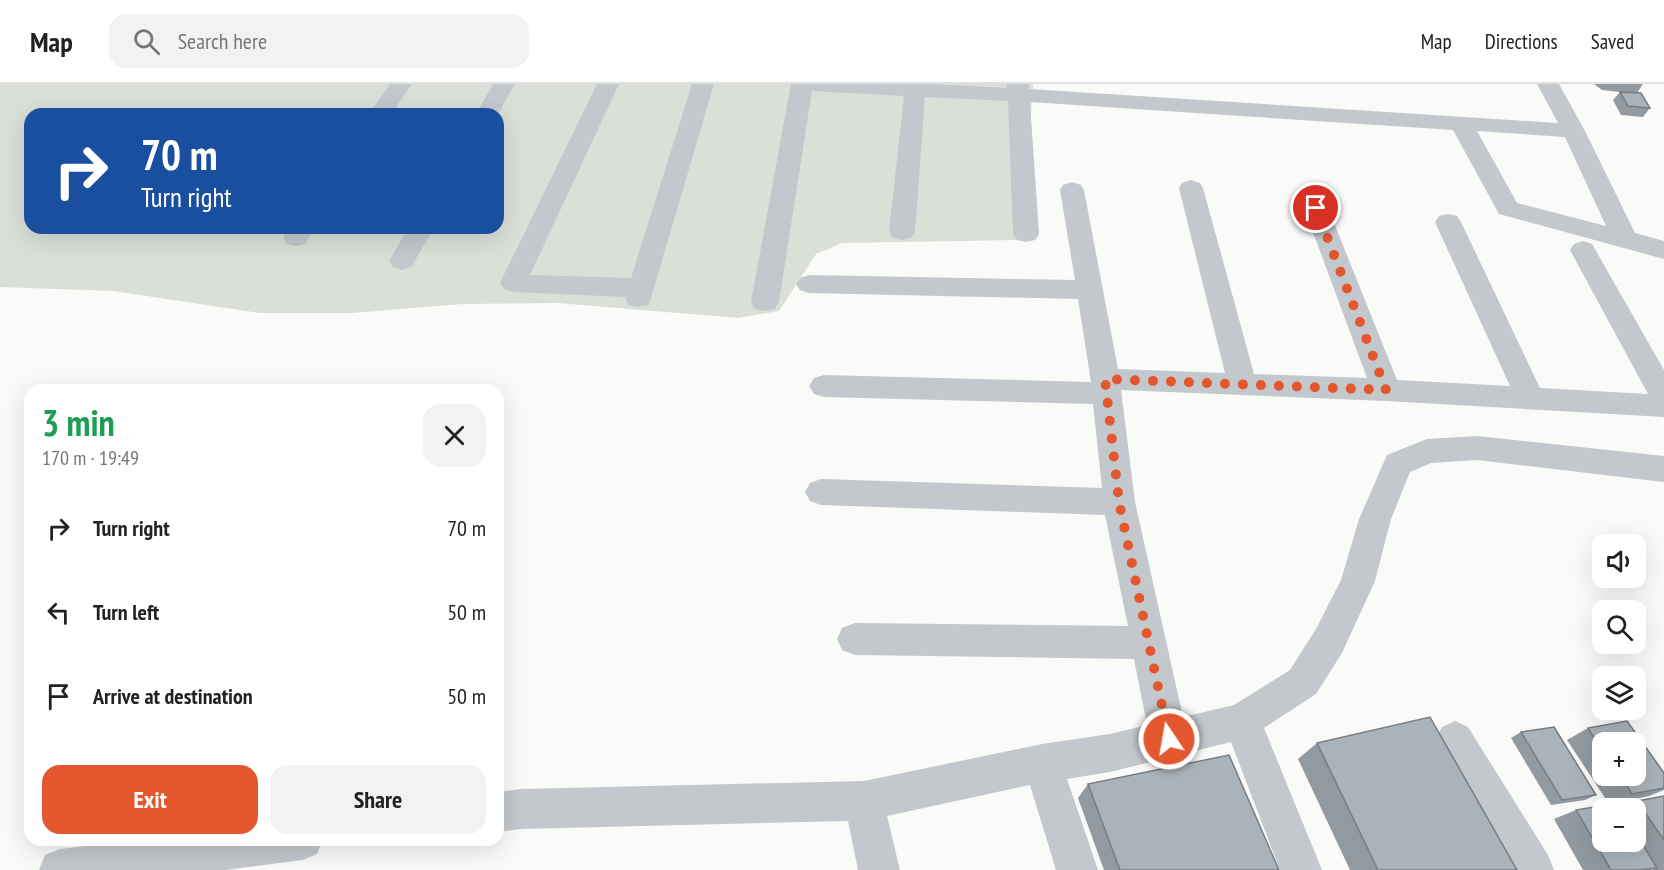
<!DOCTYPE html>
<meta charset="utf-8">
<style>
:root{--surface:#fff;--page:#f2f2f2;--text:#222;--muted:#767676;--line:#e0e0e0;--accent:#e4572e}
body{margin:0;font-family:"PT Sans Narrow",sans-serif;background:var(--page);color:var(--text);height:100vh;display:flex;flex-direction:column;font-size:22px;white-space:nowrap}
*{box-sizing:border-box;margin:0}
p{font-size:20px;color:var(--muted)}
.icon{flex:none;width:33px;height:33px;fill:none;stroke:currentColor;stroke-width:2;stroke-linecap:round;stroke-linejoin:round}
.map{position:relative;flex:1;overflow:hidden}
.panel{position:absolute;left:24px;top:300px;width:480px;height:462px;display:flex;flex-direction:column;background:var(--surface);border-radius:18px;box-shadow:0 6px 24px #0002}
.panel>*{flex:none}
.guide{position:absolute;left:24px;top:24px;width:480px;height:126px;border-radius:18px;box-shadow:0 6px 24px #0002;background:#1a4fa0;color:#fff;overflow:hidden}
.buttons{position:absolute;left:1592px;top:450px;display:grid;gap:12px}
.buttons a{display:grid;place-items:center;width:54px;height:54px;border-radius:12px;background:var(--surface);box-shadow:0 6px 24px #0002;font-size:30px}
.pin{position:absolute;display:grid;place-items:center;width:51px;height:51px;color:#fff;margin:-26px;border:3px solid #fff;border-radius:50%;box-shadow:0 2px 6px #0007}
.me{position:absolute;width:66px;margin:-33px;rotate:348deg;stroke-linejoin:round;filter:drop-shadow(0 0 4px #0008)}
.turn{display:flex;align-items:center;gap:21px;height:126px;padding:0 18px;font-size:27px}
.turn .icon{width:78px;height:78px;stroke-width:2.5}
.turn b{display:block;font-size:42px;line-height:51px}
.round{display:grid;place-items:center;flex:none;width:63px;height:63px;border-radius:18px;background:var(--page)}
.head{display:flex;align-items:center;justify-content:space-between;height:102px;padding:0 18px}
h1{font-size:36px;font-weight:800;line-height:45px;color:#1e9e55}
.cta{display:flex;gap:12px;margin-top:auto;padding:12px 18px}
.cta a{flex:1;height:69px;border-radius:18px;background:var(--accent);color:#fff;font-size:24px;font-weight:800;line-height:69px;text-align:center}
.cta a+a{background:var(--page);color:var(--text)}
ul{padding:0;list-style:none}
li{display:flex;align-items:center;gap:18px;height:84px;padding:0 18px}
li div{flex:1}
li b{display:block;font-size:22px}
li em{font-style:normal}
header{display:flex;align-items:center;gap:36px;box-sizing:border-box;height:84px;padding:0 30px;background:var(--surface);border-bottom:2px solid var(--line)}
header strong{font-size:28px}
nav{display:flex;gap:33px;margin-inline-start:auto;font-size:21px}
.search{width:420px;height:54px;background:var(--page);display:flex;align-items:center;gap:15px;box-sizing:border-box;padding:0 21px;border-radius:18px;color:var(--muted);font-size:22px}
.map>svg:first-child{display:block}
.green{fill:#dadfd7;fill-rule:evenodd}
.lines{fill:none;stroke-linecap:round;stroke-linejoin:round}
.street{fill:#c3c8cc;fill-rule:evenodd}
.wall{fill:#929a9f;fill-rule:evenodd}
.building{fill:#aab3b9;stroke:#777d82;stroke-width:1.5}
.route{stroke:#e4572e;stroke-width:10;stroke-dasharray:0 18}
</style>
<header>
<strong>Map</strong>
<div class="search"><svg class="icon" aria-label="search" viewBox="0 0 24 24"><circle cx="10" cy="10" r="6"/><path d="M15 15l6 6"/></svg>Search here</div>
<nav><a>Map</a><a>Directions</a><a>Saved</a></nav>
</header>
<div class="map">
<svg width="1664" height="786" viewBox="0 0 1664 786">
<rect width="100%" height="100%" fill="#fafaf8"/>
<path class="green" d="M 0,0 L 1033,0 L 1022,156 L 842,159 L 816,170 L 779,227 L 738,234 L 557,219 L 463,220 L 352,229 L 259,229 L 114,207 L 0,203 ZM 30,30 L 498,30 L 498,144 L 30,144 Z"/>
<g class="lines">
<path class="street" d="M 390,0 L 412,0 L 391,30 L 369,30 Z
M 493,0 L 515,0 L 498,30 L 476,30 Z
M 597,0 L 619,0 L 530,191 L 631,194 L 692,0 L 714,0 L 651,214 L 648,221 L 638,223 L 628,221 L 625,213 L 513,208 L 504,205 L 500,199 Z
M 791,0 L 931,0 L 1007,4 L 1007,0 L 1029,0 L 1029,5 L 1558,39 L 1537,0 L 1559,0 L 1585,47 L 1635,149 L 1664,157 L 1664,175 L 1499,130 L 1453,46 L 1030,18 L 1039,150 L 1035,156 L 1026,158 L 1017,156 L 1013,150 L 1008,17 L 925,13 L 915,148 L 911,154 L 902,156 L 893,154 L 889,148 L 904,12 L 812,7 L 779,218 L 775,225 L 765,227 L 755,225 L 751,218 ZM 1477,47 L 1565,53 L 1606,142 L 1517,119 Z
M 1191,96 L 1200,99 L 1203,104 L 1254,290 L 1367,294 L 1304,124 L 1307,118 L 1316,116 L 1325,118 L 1328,124 L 1397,296 L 1510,302 L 1435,138 L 1439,132 L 1448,130 L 1457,132 L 1461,138 L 1540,304 L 1648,310 L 1570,166 L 1574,160 L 1583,157 L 1592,160 L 1664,286 L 1664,333 L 1386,317 L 1121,306 L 1135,418 L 1183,633 L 1234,621 L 1290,586 L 1316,545 L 1341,496 L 1359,435 L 1387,371 L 1427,355 L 1477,352 L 1664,372 L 1664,398 L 1477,376 L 1431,379 L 1410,388 L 1391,435 L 1375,497 L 1342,569 L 1316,610 L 1264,644 L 1322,786 L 1280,786 L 1231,658 L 1110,688 L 1067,695 L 1098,786 L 1056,786 L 1030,701 L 887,732 L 900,786 L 858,786 L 848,737 L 521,745 L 498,748 L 498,708 L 521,705 L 864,697 L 1042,660 L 1110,650 L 1147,641 L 1134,575 L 855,571 L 842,566 L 837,555 L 842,544 L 855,539 L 1128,542 L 1105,431 L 821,421 L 810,417 L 805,408 L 810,399 L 821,395 L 1102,404 L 1093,320 L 824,313 L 814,310 L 809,302 L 814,294 L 824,291 L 1091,298 L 1078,215 L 809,209 L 800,206 L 796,200 L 800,194 L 809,191 L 1075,196 L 1060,106 L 1063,101 L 1072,98 L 1081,101 L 1084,106 L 1118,285 L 1225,289 L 1179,104 L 1182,99 Z
M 290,144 L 316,144 L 305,160 L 296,162 L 287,160 L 283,154 Z
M 408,144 L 434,144 L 411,183 L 402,186 L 393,183 L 389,177 Z
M 1455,637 L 1468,643 L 1548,771 L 1554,786 L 1510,786 L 1436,656 L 1442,643 Z
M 136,756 L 323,756 L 317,770 L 303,776 L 226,786 L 39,786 L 45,771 L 60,765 Z"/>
</g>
<path class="wall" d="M 1594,0 L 1643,0 L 1637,9 L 1650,24 L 1643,33 L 1621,31 L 1613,16 L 1620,8 L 1602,6 Z
M 1588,644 L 1664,689 L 1664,706 L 1649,712 L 1609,720 L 1567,656 ZM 1602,658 L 1635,692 L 1602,692 Z
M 1521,648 L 1596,711 L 1585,716 L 1551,721 L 1511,654 Z
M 1317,659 L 1517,786 L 1350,786 L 1298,675 Z
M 1088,700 L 1279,786 L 1104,786 L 1078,714 Z
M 1664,712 L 1664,786 L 1653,786 L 1653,785 L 1650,786 L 1583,786 L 1554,735 L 1576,726 L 1617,719 L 1620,724 L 1637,717 ZM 1602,724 L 1635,724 L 1635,758 L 1602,758 Z"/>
<path class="building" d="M 1620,8 L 1641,9 L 1650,24 L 1628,22 Z
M 1430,633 L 1517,786 L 1378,786 L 1317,659 Z
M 1627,637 L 1664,689 L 1664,704 L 1632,710 L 1620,692 L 1635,692 L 1635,658 L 1602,658 L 1602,666 L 1588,644 Z
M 1554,643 L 1596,711 L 1562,716 L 1521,648 Z
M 1229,671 L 1279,786 L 1120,786 L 1088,700 Z
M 1664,712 L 1664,756 L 1637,717 Z
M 1617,719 L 1620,724 L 1602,724 L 1602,758 L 1635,758 L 1635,748 L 1657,784 L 1639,786 L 1611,786 L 1576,726 Z"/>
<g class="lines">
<path class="route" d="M 1169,655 L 1119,418 L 1105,295 L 1386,306 L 1316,124"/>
</g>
</svg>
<div class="buttons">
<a><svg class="icon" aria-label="sound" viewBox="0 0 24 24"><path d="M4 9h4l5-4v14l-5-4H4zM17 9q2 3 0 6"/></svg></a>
<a><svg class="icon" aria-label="search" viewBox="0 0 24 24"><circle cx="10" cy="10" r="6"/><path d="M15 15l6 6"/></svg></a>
<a><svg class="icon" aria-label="layers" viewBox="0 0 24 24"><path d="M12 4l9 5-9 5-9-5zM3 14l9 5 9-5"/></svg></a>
<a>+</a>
<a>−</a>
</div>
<div class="pin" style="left:1316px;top:124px;background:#d93025"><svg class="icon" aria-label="arrive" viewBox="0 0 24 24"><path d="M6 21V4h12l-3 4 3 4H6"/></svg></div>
<svg class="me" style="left:1169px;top:655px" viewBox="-20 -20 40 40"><circle r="17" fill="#e4572e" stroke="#fff" stroke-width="3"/><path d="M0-11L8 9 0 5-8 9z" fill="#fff"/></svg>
<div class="guide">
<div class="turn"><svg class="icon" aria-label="right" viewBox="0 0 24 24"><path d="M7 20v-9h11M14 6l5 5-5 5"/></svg><div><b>70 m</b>Turn right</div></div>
</div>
<section class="panel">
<div class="head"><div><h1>3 min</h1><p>170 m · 19:49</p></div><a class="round"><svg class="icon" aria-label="close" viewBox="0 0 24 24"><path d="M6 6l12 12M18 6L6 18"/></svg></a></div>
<ul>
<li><svg class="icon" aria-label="right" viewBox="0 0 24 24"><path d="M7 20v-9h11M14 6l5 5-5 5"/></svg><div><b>Turn right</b></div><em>70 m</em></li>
<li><svg class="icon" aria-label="left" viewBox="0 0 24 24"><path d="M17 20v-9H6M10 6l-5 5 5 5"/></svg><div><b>Turn left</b></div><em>50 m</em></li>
<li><svg class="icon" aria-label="arrive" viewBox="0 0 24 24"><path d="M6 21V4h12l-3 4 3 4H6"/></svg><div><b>Arrive at destination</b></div><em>50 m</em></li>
</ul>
<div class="cta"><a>Exit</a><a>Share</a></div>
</section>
</div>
